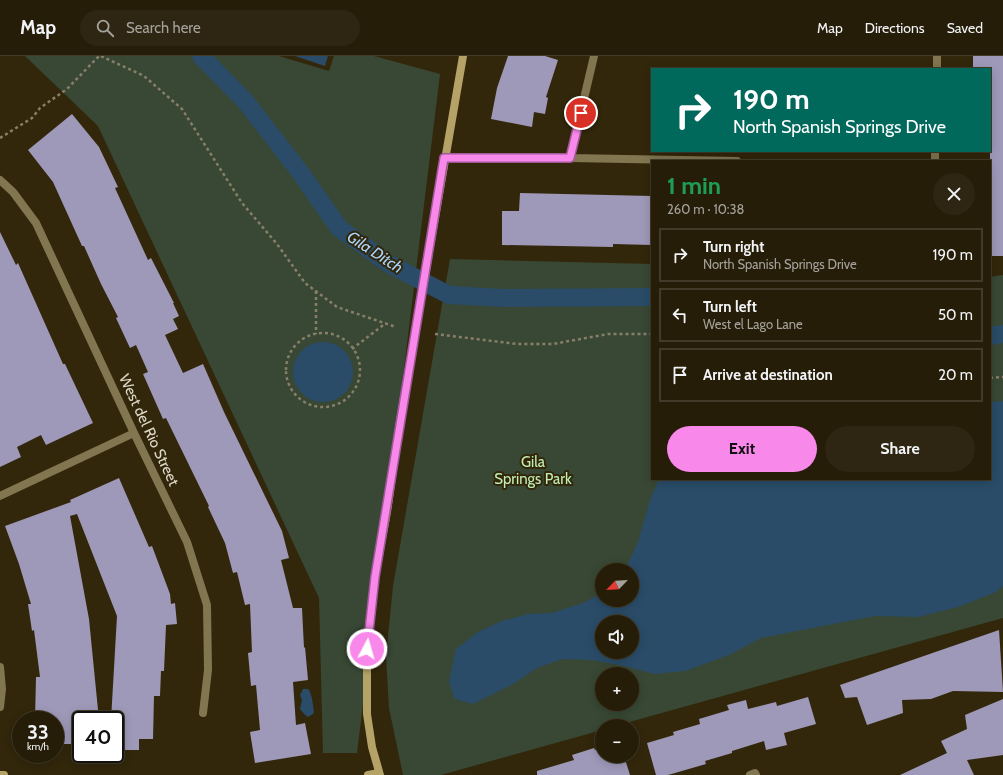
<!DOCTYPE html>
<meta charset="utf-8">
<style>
:root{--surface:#261d08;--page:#2e2612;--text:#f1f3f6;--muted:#a4a29c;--line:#423b29;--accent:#f888ea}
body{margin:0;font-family:Cabin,sans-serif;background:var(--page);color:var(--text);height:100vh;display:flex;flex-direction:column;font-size:15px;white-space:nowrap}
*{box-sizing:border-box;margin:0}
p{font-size:13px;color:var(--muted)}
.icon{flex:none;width:22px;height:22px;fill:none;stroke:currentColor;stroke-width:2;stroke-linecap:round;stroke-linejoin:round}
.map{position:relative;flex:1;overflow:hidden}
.drawer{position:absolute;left:651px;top:104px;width:340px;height:320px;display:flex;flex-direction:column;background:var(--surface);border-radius:0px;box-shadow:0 2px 10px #0003,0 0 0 1px var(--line)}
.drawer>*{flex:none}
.banner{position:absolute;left:651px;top:12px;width:340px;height:84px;border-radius:0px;box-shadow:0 2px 10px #0003,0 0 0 1px var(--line);background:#00695c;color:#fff;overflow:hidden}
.needle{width:26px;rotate:245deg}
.tools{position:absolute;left:595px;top:507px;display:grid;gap:8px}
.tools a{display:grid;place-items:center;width:44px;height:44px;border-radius:50%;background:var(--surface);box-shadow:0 2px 10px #0003,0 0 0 1px var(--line);font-size:20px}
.speed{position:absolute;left:12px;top:655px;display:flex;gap:8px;font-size:20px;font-weight:700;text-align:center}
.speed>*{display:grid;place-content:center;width:52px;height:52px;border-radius:50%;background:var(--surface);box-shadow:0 2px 10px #0003,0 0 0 1px var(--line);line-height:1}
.speed small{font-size:10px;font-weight:400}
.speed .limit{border:2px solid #111;border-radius:6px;background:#fff;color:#111}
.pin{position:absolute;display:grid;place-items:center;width:34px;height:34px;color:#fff;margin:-17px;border:2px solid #fff;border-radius:50%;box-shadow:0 1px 4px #0007}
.me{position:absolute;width:44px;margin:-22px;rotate:6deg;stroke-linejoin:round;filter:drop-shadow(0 0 3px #0008)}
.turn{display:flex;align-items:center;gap:14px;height:84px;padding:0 16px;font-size:18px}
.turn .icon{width:52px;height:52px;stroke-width:2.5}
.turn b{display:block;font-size:28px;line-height:34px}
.round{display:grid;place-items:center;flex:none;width:42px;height:42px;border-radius:21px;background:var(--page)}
.overview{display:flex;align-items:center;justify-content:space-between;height:68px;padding:0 16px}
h1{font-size:24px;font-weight:800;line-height:30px;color:#1e9e55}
.action{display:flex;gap:8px;margin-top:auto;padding:8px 16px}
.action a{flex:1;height:46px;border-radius:24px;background:var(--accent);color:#111;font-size:16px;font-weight:800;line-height:46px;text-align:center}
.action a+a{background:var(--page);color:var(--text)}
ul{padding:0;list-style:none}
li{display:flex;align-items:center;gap:12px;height:54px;margin:0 8px 6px;padding:0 8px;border:2px solid var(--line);border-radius:0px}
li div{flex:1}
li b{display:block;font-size:15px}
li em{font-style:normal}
header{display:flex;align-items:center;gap:24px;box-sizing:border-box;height:56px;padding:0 20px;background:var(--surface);border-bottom:1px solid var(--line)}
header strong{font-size:19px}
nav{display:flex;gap:22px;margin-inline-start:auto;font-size:14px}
.search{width:280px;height:36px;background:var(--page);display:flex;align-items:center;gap:10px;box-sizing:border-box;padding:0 14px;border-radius:22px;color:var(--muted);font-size:15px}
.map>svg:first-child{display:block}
.green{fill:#384834;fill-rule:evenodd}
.water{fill:#2a4c68;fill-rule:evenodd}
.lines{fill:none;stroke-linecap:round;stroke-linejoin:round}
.canal{stroke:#2a4c68;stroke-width:18}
.building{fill:#9e99b8}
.path{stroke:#887f69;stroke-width:2.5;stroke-dasharray:3 3;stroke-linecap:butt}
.street{stroke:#827651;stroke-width:8}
.secondary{stroke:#b5a266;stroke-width:8}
.route-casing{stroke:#a15898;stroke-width:10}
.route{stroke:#f888ea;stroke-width:7}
.labels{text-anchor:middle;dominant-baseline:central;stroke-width:4;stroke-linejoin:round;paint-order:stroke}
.street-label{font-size:15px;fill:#e0daca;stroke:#32270b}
.park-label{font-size:15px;fill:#c0eeb3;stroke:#32270b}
.water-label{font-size:16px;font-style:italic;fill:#a9d6fe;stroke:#32270b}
</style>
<header>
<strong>Map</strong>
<div class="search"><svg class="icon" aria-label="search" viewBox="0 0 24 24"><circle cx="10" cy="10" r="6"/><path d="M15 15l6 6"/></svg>Search here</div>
<nav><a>Map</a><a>Directions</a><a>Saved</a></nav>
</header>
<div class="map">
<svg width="1003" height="719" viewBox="0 0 1003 719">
<rect width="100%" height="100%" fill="#32270b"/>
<path class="green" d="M 25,0 L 279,0 L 329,15 L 334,0 L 374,0 L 440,18 L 357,697 L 323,697 L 319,542 L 98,70 Z
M 450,203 L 652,208 L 652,423 L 990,423 L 990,221 L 1003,219 L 1003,562 L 615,670 L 602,670 L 602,674 L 441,719 L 403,719 L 389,652 L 386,601 L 393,530 ZM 602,514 L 632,514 L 632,544 L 602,544 ZM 602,566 L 632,566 L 632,596 L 602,596 ZM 602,618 L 632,618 L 632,648 L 602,648 Z"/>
<path class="water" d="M 295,0 L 328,0 L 325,10 Z
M293 316a30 30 0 1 1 60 0a30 30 0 1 1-60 0Z
M 1003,345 L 1003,530 L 996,536 L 958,551 L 918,561 L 875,560 L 761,582 L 729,599 L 685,615 L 655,618 L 624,610 L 592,604 L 562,603 L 537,612 L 513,628 L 473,648 L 455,643 L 449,626 L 456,593 L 478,576 L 502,565 L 528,558 L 552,557 L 583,547 L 602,537 L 602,544 L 632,544 L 632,514 L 625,514 L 638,486 L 650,444 L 659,423 L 990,423 L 990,346 ZM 602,566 L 632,566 L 632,596 L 602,596 Z
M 303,633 L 308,633 C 312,637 313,649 314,656 L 313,658 L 308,661 L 305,659 L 300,653 L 302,644 L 300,639 Z"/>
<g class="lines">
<path class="canal" d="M 201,0 L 246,46 L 300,116 L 339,172 L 389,208 L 449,239 L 504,242 L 652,241
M 990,280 L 1003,278"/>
</g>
<path class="building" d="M 508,0 L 545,0 L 558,4 L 546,41 L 548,42 L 545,58 L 534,56 L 532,71 L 491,63 L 497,32 Z
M 973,0 L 1003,0 L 1003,200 L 990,200 L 990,13 L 973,13 Z
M 72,58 L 99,91 L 118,131 L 115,132 L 148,204 L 151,202 L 174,247 L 173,247 L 179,260 L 173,263 L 178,273 L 165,279 L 183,317 L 203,308 L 224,356 L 282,475 L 289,502 L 281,504 L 293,552 L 302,552 L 304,592 L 305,591 L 308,624 L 293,626 L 296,669 L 305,667 L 311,698 L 255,707 L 250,676 L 260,674 L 256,629 L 251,630 L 248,597 L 252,596 L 250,548 L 245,549 L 237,516 L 233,517 L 225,487 L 208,451 L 209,450 L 166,362 L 163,363 L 143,318 L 148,316 L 136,289 L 130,292 L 116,262 L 118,261 L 101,228 L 84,190 L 82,190 L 53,126 L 28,94 Z
M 520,137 L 652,140 L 652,189 L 613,188 L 613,191 L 502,189 L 502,155 L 519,155 Z
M 0,176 L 16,209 L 18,207 L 63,308 L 65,308 L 93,367 L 46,389 L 41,379 L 17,391 L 21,401 L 0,411 Z
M 119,422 L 149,491 L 152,490 L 170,538 L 171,548 L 175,547 L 177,568 L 166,569 L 164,615 L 161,615 L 160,640 L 154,640 L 153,683 L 139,683 L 139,694 L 115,694 L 115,664 L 111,664 L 117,560 L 77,458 L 70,460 L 89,563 L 99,664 L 81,664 L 81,688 L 55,688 L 55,664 L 35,664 L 36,621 L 40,621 L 34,574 L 32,575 L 28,548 L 31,548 L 19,508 L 5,470 L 71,446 L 70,444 Z
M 999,574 L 1003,636 L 953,635 L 931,643 L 902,644 L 903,657 L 867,669 L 857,641 L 845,642 L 840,629 Z
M 808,641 L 816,668 L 784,677 L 787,689 L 766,694 L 764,685 L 732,695 L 732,697 L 705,705 L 706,708 L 668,719 L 656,719 L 647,687 L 674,679 L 673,676 L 700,668 L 699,663 L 729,654 L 727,649 L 746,644 L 748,653 L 776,646 L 777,650 Z
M 1003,643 L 1003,699 L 967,704 L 974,719 L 900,719 L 947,697 L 941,685 L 967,673 L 965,659 Z
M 594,692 L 595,694 L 602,692 L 602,700 L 624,700 L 630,719 L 537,719 L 537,715 L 574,704 L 572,699 Z"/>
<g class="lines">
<path class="path" d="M 101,0 L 144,20 L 182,53 L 242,147 L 277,188 L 305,227 L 337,251 L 396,271
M 0,82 L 32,62 L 40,52 L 67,33 L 99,0
M 316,235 L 316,278
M286 314a37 37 0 1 1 74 0a37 37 0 1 1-74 0Z
M 435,278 L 517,288 L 553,288 L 608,278 L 652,278
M 352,293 L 386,267
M 990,322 L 1003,321"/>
<path class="street" d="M 937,13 L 937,0
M 444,102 L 570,102 L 737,105
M 570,102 L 594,0
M 935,105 L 935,95
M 0,124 L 13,136 L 36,167 L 134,377 L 187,486 L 207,549 L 208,614 L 203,657
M 0,440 L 134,377
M 0,611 L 2,633 L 0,651
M 750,719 L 755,717 L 756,719"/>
<path class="secondary" d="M 0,719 L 4,719
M 368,719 L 379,717
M 380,719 L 372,691 L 367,658 L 367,593 L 375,521 L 387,456 L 400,365 L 422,237 L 463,0"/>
</g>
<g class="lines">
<defs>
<path id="route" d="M 367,593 L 375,521 L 444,102 L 570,102 L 581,57"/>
</defs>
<use href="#route" class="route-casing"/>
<use href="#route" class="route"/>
</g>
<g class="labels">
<g class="street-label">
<text transform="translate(149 374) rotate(65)">West del Rio Street</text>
</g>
<g class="park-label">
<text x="533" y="406">Gila<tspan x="533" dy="17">Springs Park</tspan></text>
</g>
<g class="water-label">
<text transform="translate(375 196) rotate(33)">Gila Ditch</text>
</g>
</g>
</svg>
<div class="tools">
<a><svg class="needle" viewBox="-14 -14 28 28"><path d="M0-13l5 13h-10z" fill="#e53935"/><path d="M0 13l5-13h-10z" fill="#a4a29c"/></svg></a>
<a><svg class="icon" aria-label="sound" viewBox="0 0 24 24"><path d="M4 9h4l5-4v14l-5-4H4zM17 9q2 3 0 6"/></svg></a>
<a>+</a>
<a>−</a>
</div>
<div class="speed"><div>33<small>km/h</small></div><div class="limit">40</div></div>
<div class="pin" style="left:581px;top:57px;background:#d93025"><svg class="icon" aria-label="arrive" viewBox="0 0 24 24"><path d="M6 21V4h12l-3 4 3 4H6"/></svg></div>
<svg class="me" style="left:367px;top:593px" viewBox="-20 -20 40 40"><circle r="17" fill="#f888ea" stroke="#fff" stroke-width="3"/><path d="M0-11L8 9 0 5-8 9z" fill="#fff"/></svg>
<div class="banner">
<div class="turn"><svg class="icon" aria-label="right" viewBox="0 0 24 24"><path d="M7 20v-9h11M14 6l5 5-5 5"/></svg><div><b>190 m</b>North Spanish Springs Drive</div></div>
</div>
<section class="drawer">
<div class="overview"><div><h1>1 min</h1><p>260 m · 10:38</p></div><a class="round"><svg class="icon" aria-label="close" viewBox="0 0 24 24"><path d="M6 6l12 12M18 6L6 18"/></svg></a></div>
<ul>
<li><svg class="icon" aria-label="right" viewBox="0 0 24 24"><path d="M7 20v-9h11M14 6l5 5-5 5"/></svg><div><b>Turn right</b><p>North Spanish Springs Drive</p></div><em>190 m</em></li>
<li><svg class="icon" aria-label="left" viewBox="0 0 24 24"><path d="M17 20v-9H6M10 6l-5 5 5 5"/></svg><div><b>Turn left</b><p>West el Lago Lane</p></div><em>50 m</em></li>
<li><svg class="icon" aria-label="arrive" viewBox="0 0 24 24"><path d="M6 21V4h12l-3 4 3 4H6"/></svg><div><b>Arrive at destination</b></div><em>20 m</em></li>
</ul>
<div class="action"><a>Exit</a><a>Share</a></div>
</section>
</div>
